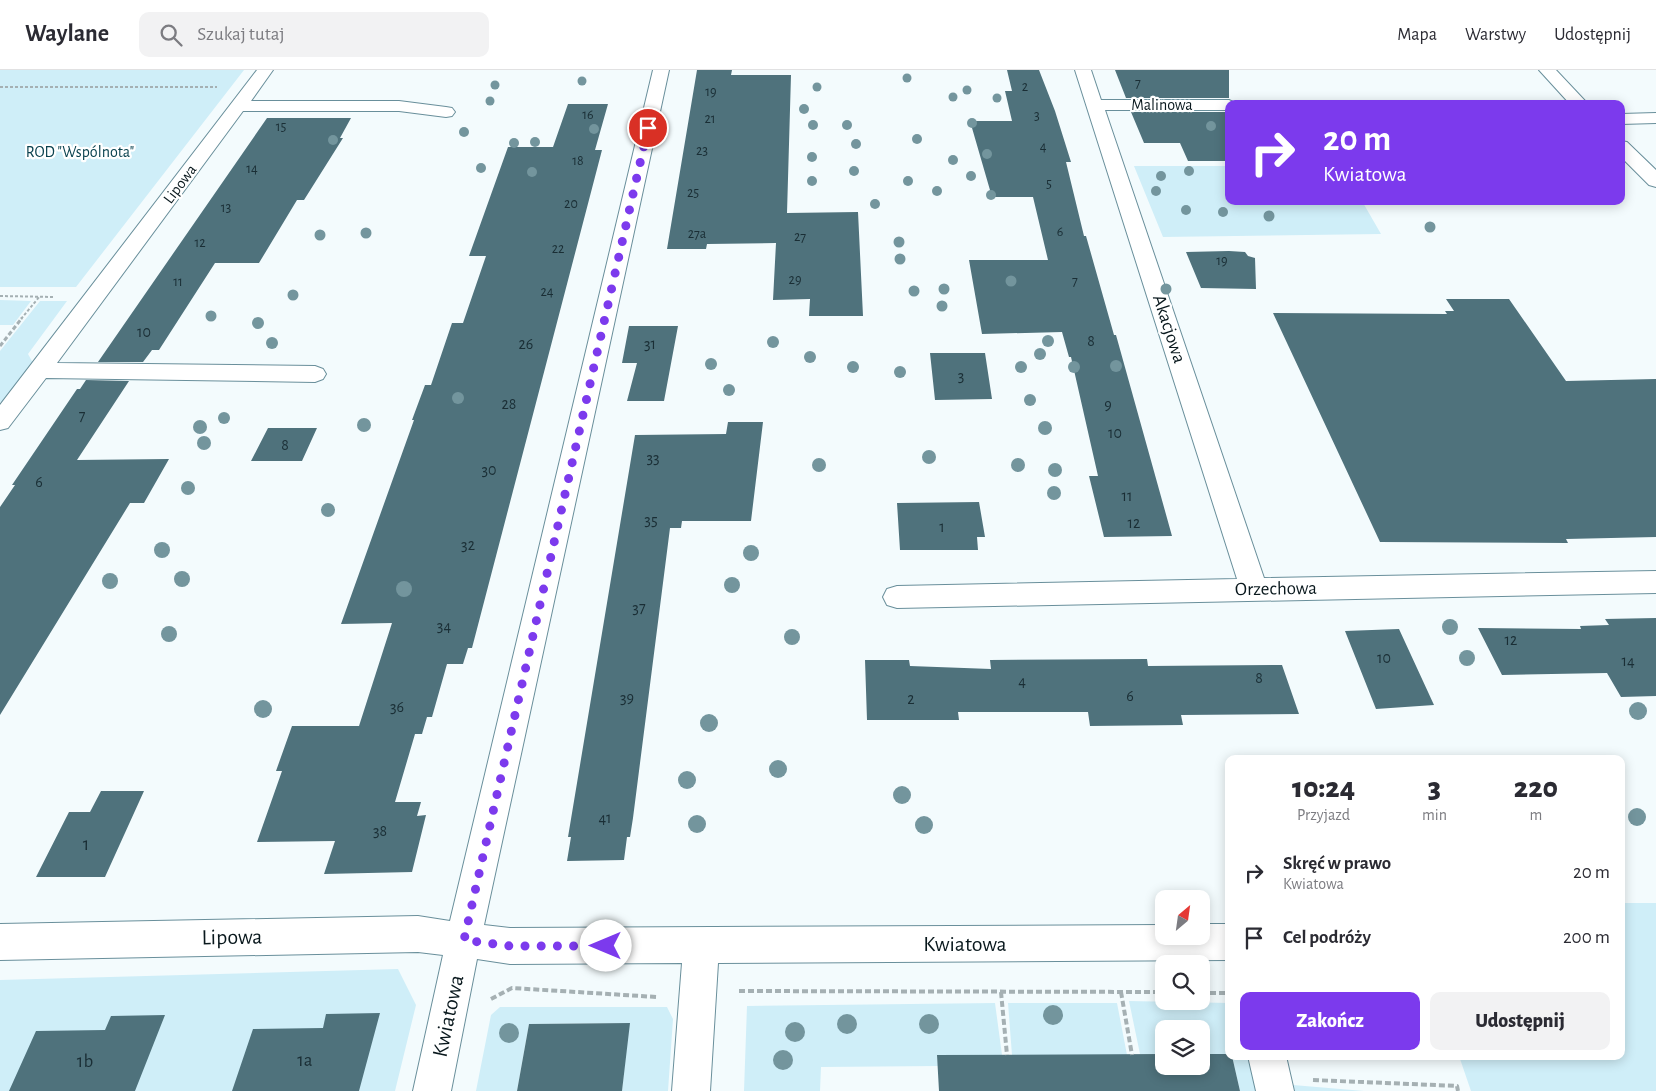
<!DOCTYPE html>
<html lang="pl">
<meta charset="utf-8">
<style>
:root{--surface:#fff;--page:#f2f2f3;--text:#2b2b33;--muted:#7c7c81;--line:#e1e1e2;--accent:#7c3aed}
body{margin:0;font-family:"Alegreya Sans",sans-serif;background:var(--page);color:var(--text);height:100vh;display:flex;flex-direction:column;font-size:19px;white-space:nowrap}
*{box-sizing:border-box;margin:0}
p{font-size:16px;color:var(--muted)}
.icon{flex:none;width:28px;height:28px;fill:none;stroke:currentColor;stroke-width:2;stroke-linecap:round;stroke-linejoin:round}
.map{position:relative;flex:1;overflow:hidden}
.drawer{position:absolute;left:1225px;top:685px;width:400px;height:305px;display:flex;flex-direction:column;background:var(--surface);border-radius:10px;box-shadow:0 2px 12px #0003}
.drawer>*{flex:none}
.guide{position:absolute;left:1225px;top:30px;width:400px;height:105px;border-radius:10px;box-shadow:0 2px 12px #0003;background:#7c3aed;color:#fff;overflow:hidden}
.needle{width:32px;rotate:29deg}
.fabs{position:absolute;left:1155px;top:820px;display:grid;gap:10px}
.fabs a{display:grid;place-items:center;width:55px;height:55px;border-radius:10px;background:var(--surface);box-shadow:0 2px 12px #0003;font-size:25px}
.pin{position:absolute;display:grid;place-items:center;width:42px;height:42px;color:#fff;margin:-21px;border:2px solid #fff;border-radius:50%;box-shadow:0 1px 5px #0007}
.me{position:absolute;width:55px;margin:-28px;rotate:270deg;stroke-linejoin:round;filter:drop-shadow(0 0 4px #0008)}
.turn{display:flex;align-items:center;gap:18px;height:105px;padding:0 15px;font-size:22px}
.turn .icon{width:65px;height:65px;stroke-width:2.5}
.turn b{display:block;font-size:35px;line-height:42px}
.eta{display:flex;justify-content:space-evenly;align-items:center;height:85px;text-align:center}
.eta b{font-size:30px;font-weight:800;line-height:35px}
.cta{display:flex;gap:10px;margin-top:auto;padding:10px 15px}
.cta a{flex:1;height:58px;border-radius:10px;background:var(--accent);color:#fff;font-size:20px;font-weight:800;line-height:58px;text-align:center}
.cta a+a{background:var(--page);color:var(--text)}
ul{padding:0;list-style:none}
li{display:flex;align-items:center;gap:15px;height:65px;padding:0 15px}
li div{flex:1}
li b{display:block;font-size:19px}
li em{font-style:normal}
header{display:flex;align-items:center;gap:30px;box-sizing:border-box;height:70px;padding:0 25px;background:var(--surface);border-bottom:1px solid var(--line)}
header strong{font-size:24px}
nav{display:flex;gap:28px;margin-inline-start:auto;font-size:18px}
.search{width:350px;height:45px;background:var(--page);display:flex;align-items:center;gap:12px;box-sizing:border-box;padding:0 18px;border-radius:10px;color:var(--muted);font-size:19px}
.map>svg:first-child{display:block}
.green{fill:#cfeef8}
.building{fill:#4f727c}
.lines{fill:none;stroke-linecap:round;stroke-linejoin:round}
.minor-casing{stroke:#698f9b;stroke-width:2}
.path-far2{stroke:#a5b0b3;stroke-width:2;stroke-dasharray:3 2;stroke-linecap:butt}
.path-far1{stroke:#a5b0b3;stroke-width:3;stroke-dasharray:4.5 2.5;stroke-linecap:butt}
.path{stroke:#a5b0b3;stroke-width:4;stroke-dasharray:6 3;stroke-linecap:butt}
.minor{fill:#fff;fill-rule:evenodd}
.tree{fill:#73959d}
.route{stroke:#7c3aed;stroke-width:9;stroke-dasharray:0 16.2}
.labels{text-anchor:middle;dominant-baseline:central;stroke-width:4.5;stroke-linejoin:round;paint-order:stroke}
.far-number-label{font-size:14px;fill:#1a2e35}
.far-street-label{font-size:16px;fill:#09181d;stroke:#fff}
.far-park-label{font-size:16px;fill:#0a424f;stroke:#fff}
.number-label{font-size:16px;fill:#1a2e35}
.street-label{font-size:19px;fill:#09181d;stroke:#fff}
.near-number-label{font-size:19px;fill:#1a2e35}
.near-street-label{font-size:22px;fill:#09181d;stroke:#fff}
</style>
<header>
<strong>Waylane</strong>
<div class="search"><svg class="icon" aria-label="search" viewBox="0 0 24 24"><circle cx="10" cy="10" r="6"/><path d="M15 15l6 6"/></svg>Szukaj tutaj</div>
<nav><a>Mapa</a><a>Warstwy</a><a>Udostępnij</a></nav>
</header>
<div class="map">
<svg width="1656" height="1021" viewBox="0 0 1656 1021">
<rect width="100%" height="100%" fill="#f3fbfd"/>
<path class="green" d="M 0,0 L 244,0 L 76,217 L 0,217 Z
M 1134,96 L 1229,96 L 1229,131 L 1362,131 L 1381,164 L 1163,167 Z
M 0,230 L 31,231 L 13,255 L 0,255 Z
M 40,231 L 67,231 L 28,284 L 33,293 L 4,331 L 0,332 L 0,281 Z
M 1621,833 L 1656,833 L 1656,1021 L 1471,1021 L 1459,986 L 1621,986 Z
M 398,899 L 416,935 L 395,1021 L 0,1021 L 0,910 Z
M 1129,931 L 1229,933 L 1229,984 L 1201,984 L 1201,959 L 1164,959 L 1164,984 L 1140,984 Z
M 995,933 L 1002,985 L 937,985 L 938,996 L 821,997 L 820,1021 L 744,1021 L 747,936 Z
M 1008,933 L 1117,933 L 1127,985 L 1012,985 Z
M 500,937 L 667,937 L 673,949 L 668,1021 L 622,1021 L 629,953 L 529,954 L 517,1021 L 476,1021 L 491,945 Z
M 1232,986 L 1251,986 L 1260,1021 L 1240,1021 Z
M 1293,1015 L 1364,1021 L 1295,1021 Z"/>
<path class="building" d="M 697,0 L 732,0 L 731,5 L 791,5 L 787,143 L 858,142 L 863,246 L 809,246 L 810,229 L 773,230 L 776,173 L 707,174 L 706,179 L 667,179 Z
M 1007,0 L 1039,0 L 1055,41 L 1071,92 L 1066,92 L 1084,166 L 1086,166 L 1114,265 L 1116,265 L 1172,466 L 1104,467 L 1089,406 L 1098,406 L 1071,287 L 1069,287 L 1062,262 L 982,264 L 969,190 L 1048,190 L 1033,127 L 992,127 L 970,51 L 1012,51 L 1005,21 L 1012,21 Z
M 1115,0 L 1229,0 L 1229,28 L 1126,28 Z
M 568,34 L 608,34 L 595,80 L 602,80 L 472,578 L 468,578 L 463,594 L 447,594 L 432,647 L 427,647 L 422,664 L 415,664 L 395,732 L 421,732 L 417,746 L 426,745 L 412,802 L 324,804 L 335,771 L 257,772 L 282,701 L 276,701 L 292,656 L 359,656 L 392,553 L 341,554 L 414,350 L 412,350 L 425,315 L 431,315 L 452,253 L 463,253 L 486,186 L 469,186 L 508,77 L 553,77 Z
M 1131,42 L 1229,42 L 1229,91 L 1188,91 L 1180,73 L 1144,73 Z
M 267,48 L 351,48 L 340,68 L 343,68 L 304,130 L 297,130 L 259,193 L 215,193 L 159,280 L 152,280 L 143,292 L 98,292 Z
M 1229,181 L 1245,182 L 1248,186 L 1255,188 L 1256,219 L 1201,218 L 1186,182 Z
M 1446,229 L 1509,229 L 1566,311 L 1656,309 L 1656,467 L 1566,469 L 1568,473 L 1380,472 L 1273,243 L 1447,244 L 1445,241 L 1454,241 Z
M 629,256 L 678,256 L 664,331 L 627,331 L 637,293 L 622,293 Z
M 930,283 L 985,283 L 992,329 L 935,330 Z
M 86,310 L 129,311 L 77,390 L 169,389 L 144,433 L 130,433 L 0,645 L 0,437 L 15,415 L 12,415 L 77,319 L 80,319 Z
M 728,352 L 763,352 L 751,451 L 682,451 L 681,458 L 670,458 L 633,748 L 630,767 L 627,767 L 624,790 L 567,791 L 571,767 L 568,767 L 635,365 L 726,364 Z
M 268,358 L 317,358 L 302,391 L 251,391 Z
M 979,432 L 985,467 L 977,467 L 978,480 L 900,480 L 897,433 Z
M 1656,548 L 1656,626 L 1621,627 L 1607,603 L 1502,605 L 1478,558 L 1581,559 L 1580,556 L 1609,555 L 1605,549 Z
M 1399,559 L 1434,635 L 1376,639 L 1345,561 Z
M 1147,589 L 1148,596 L 1282,595 L 1299,644 L 1181,645 L 1183,655 L 1090,656 L 1088,642 L 958,642 L 959,650 L 867,650 L 865,590 L 909,590 L 910,596 L 991,599 L 990,590 Z
M 101,721 L 144,721 L 105,807 L 36,807 L 69,742 L 90,742 Z
M 380,943 L 359,1021 L 232,1021 L 253,959 L 323,958 L 326,944 Z
M 165,945 L 135,1021 L 9,1021 L 36,961 L 105,960 L 111,946 Z
M 630,953 L 622,1021 L 517,1021 L 529,954 Z
M 1164,984 L 1164,996 L 1201,996 L 1201,984 L 1229,984 L 1229,986 L 1232,986 L 1240,1021 L 939,1021 L 937,985 Z"/>
<g class="lines">
<defs>
<path id="minor" d="M 257,0 L 273,0 L 251,31 L 399,31 L 446,37 L 452,38 L 455,42 L 452,46 L 446,47 L 399,41 L 243,41 L 57,293 L 315,296 L 323,299 L 326,304 L 323,309 L 315,312 L 46,308 L 8,358 L 0,360 L 0,335 Z
M 653,0 L 669,0 L 484,855 L 510,858 L 1164,855 L 1164,866 L 1201,866 L 1201,854 L 1229,854 L 1229,890 L 718,893 L 710,1021 L 672,1021 L 682,893 L 510,894 L 477,889 L 451,1021 L 413,1021 L 443,885 L 418,882 L 0,890 L 0,854 L 418,846 L 450,851 Z
M 1075,0 L 1091,0 L 1101,30 L 1229,30 L 1237,34 L 1229,34 L 1229,40 L 1105,40 L 1264,508 L 1656,501 L 1656,523 L 897,538 L 887,535 L 883,527 L 887,519 L 897,516 L 1237,509 Z
M 1539,0 L 1556,0 L 1588,34 L 1570,34 Z
M 1656,43 L 1656,53 L 1621,54 L 1621,44 Z
M 1621,71 L 1627,72 L 1656,100 L 1656,117 L 1649,115 L 1621,87 Z
M 1248,986 L 1286,986 L 1294,1021 L 1256,1021 Z"/>
</defs>
<use href="#minor" class="minor-casing"/>
<path class="path-far2" d="M 0,17 L 217,17
M 0,226 L 54,227
M 21,249 L 40,226"/>
<path class="path-far1" d="M 0,276 L 22,248"/>
<path class="path" d="M 739,921 L 1164,922
M 1001,922 L 1007,985
M 1121,922 L 1132,985
M 1201,923 L 1229,923
M 491,929 L 512,918 L 657,927
M 1313,1010 L 1457,1016 L 1458,1021"/>
<use href="#minor" class="minor"/>
</g>
<g class="tree">
<circle cx="907" cy="8" r="4.5"/>
<circle cx="582" cy="11" r="4.5"/>
<circle cx="495" cy="15" r="4.5"/>
<circle cx="817" cy="17" r="4.5"/>
<circle cx="967" cy="20" r="4.5"/>
<circle cx="953" cy="27" r="4.5"/>
<circle cx="997" cy="28" r="4.5"/>
<circle cx="490" cy="31" r="4.5"/>
<circle cx="804" cy="39" r="5"/>
<circle cx="972" cy="53" r="5"/>
<circle cx="813" cy="55" r="5"/>
<circle cx="847" cy="55" r="5"/>
<circle cx="1211" cy="56" r="5"/>
<circle cx="594" cy="59" r="5"/>
<circle cx="464" cy="62" r="5"/>
<circle cx="917" cy="69" r="5"/>
<circle cx="333" cy="70" r="5"/>
<circle cx="535" cy="72" r="5"/>
<circle cx="514" cy="73" r="5"/>
<circle cx="856" cy="74" r="5"/>
<circle cx="987" cy="84" r="5"/>
<circle cx="812" cy="87" r="5"/>
<circle cx="953" cy="90" r="5"/>
<circle cx="481" cy="98" r="5"/>
<circle cx="854" cy="101" r="5"/>
<circle cx="1189" cy="101" r="5"/>
<circle cx="532" cy="102" r="5"/>
<circle cx="971" cy="106" r="5"/>
<circle cx="1161" cy="106" r="5"/>
<circle cx="812" cy="111" r="5"/>
<circle cx="908" cy="111" r="5"/>
<circle cx="937" cy="121" r="5"/>
<circle cx="1156" cy="121" r="5"/>
<circle cx="991" cy="125" r="5"/>
<circle cx="875" cy="134" r="5"/>
<circle cx="1186" cy="140" r="5"/>
<circle cx="1223" cy="142" r="5"/>
<circle cx="1269" cy="146" r="5.5"/>
<circle cx="1430" cy="157" r="5.5"/>
<circle cx="366" cy="163" r="5.5"/>
<circle cx="320" cy="165" r="5.5"/>
<circle cx="899" cy="172" r="5.5"/>
<circle cx="900" cy="189" r="5.5"/>
<circle cx="1011" cy="211" r="5.5"/>
<circle cx="944" cy="219" r="5.5"/>
<circle cx="1166" cy="219" r="5.5"/>
<circle cx="914" cy="221" r="5.5"/>
<circle cx="293" cy="225" r="5.5"/>
<circle cx="942" cy="236" r="5.5"/>
<circle cx="211" cy="246" r="5.5"/>
<circle cx="258" cy="253" r="6"/>
<circle cx="1048" cy="271" r="6"/>
<circle cx="773" cy="272" r="6"/>
<circle cx="272" cy="273" r="6"/>
<circle cx="1040" cy="284" r="6"/>
<circle cx="810" cy="287" r="6"/>
<circle cx="711" cy="294" r="6"/>
<circle cx="1116" cy="296" r="6"/>
<circle cx="853" cy="297" r="6"/>
<circle cx="1021" cy="297" r="6"/>
<circle cx="1074" cy="297" r="6"/>
<circle cx="900" cy="302" r="6"/>
<circle cx="729" cy="320" r="6"/>
<circle cx="458" cy="328" r="6"/>
<circle cx="1030" cy="330" r="6"/>
<circle cx="224" cy="348" r="6"/>
<circle cx="364" cy="355" r="7"/>
<circle cx="200" cy="357" r="7"/>
<circle cx="1045" cy="358" r="7"/>
<circle cx="204" cy="373" r="7"/>
<circle cx="929" cy="387" r="7"/>
<circle cx="819" cy="395" r="7"/>
<circle cx="1018" cy="395" r="7"/>
<circle cx="1055" cy="400" r="7"/>
<circle cx="188" cy="418" r="7"/>
<circle cx="1054" cy="423" r="7"/>
<circle cx="328" cy="440" r="7"/>
<circle cx="162" cy="480" r="8"/>
<circle cx="751" cy="483" r="8"/>
<circle cx="182" cy="509" r="8"/>
<circle cx="110" cy="511" r="8"/>
<circle cx="732" cy="515" r="8"/>
<circle cx="404" cy="519" r="8"/>
<circle cx="1450" cy="557" r="8"/>
<circle cx="169" cy="564" r="8"/>
<circle cx="792" cy="567" r="8"/>
<circle cx="1467" cy="588" r="8"/>
<circle cx="263" cy="639" r="9"/>
<circle cx="1638" cy="641" r="9"/>
<circle cx="709" cy="653" r="9"/>
<circle cx="778" cy="699" r="9"/>
<circle cx="687" cy="710" r="9"/>
<circle cx="902" cy="725" r="9"/>
<circle cx="1637" cy="747" r="9"/>
<circle cx="697" cy="754" r="9"/>
<circle cx="924" cy="755" r="9"/>
<circle cx="1053" cy="945" r="10"/>
<circle cx="847" cy="954" r="10"/>
<circle cx="929" cy="954" r="10"/>
<circle cx="795" cy="962" r="10"/>
<circle cx="509" cy="963" r="10"/>
<circle cx="783" cy="990" r="10"/>
</g>
<g class="lines">
<path class="route" d="M 606,876 L 510,876 L 464,870 L 648,58"/>
</g>
<g class="labels">
<g class="far-number-label">
<text x="1138" y="13">7</text>
<text x="1025" y="17">2</text>
<text x="711" y="22">19</text>
<text x="588" y="45">16</text>
<text x="1037" y="46">3</text>
<text x="710" y="49">21</text>
<text x="281" y="57">15</text>
<text x="1043" y="77">4</text>
<text x="702" y="81">23</text>
<text x="578" y="91">18</text>
<text x="252" y="99">14</text>
<text x="1049" y="114">5</text>
<text x="693" y="123">25</text>
<text x="571" y="134">20</text>
<text x="226" y="138">13</text>
<text x="1060" y="162">6</text>
<text x="697" y="164">27a</text>
<text x="800" y="167">27</text>
<text x="200" y="173">12</text>
<text x="558" y="179">22</text>
<text x="1222" y="191">19</text>
<text x="795" y="210">29</text>
<text x="1075" y="211">7</text>
<text x="178" y="212">11</text>
<text x="547" y="222">24</text>
</g>
<g class="far-street-label">
<text x="1162" y="35">Malinowa</text>
<text transform="translate(180 114) rotate(-53)">Lipowa</text>
</g>
<g class="far-park-label">
<text x="80" y="82">ROD "Wspólnota"</text>
</g>
<g class="number-label">
<text x="144" y="262">10</text>
<text x="1091" y="271">8</text>
<text x="526" y="274">26</text>
<text x="650" y="274">31</text>
<text x="961" y="306">3</text>
<text x="509" y="334">28</text>
<text x="1108" y="335">9</text>
<text x="82" y="346">7</text>
<text x="1115" y="363">10</text>
<text x="285" y="375">8</text>
<text x="653" y="388">33</text>
<text x="489" y="400">30</text>
<text x="39" y="412">6</text>
<text x="1127" y="426">11</text>
<text x="651" y="450">35</text>
<text x="1134" y="453">12</text>
<text x="942" y="457">1</text>
<text x="468" y="475">32</text>
<text x="639" y="538">37</text>
<text x="444" y="556">34</text>
<text x="1511" y="570">12</text>
<text x="1384" y="588">10</text>
<text x="1628" y="591">14</text>
<text x="1259" y="608">8</text>
<text x="1022" y="611">4</text>
<text x="1130" y="626">6</text>
<text x="627" y="628">39</text>
<text x="911" y="629">2</text>
<text x="397" y="637">36</text>
<text x="605" y="748">41</text>
<text x="380" y="761">38</text>
</g>
<g class="street-label">
<text transform="translate(1169 259) rotate(72)">Akacjowa</text>
<text transform="translate(1276 519) rotate(-1)">Orzechowa</text>
</g>
<g class="near-number-label">
<text x="86" y="774">1</text>
<text x="305" y="990">1a</text>
<text x="85" y="991">1b</text>
</g>
<g class="near-street-label">
<text transform="translate(232 867) rotate(-1)">Lipowa</text>
<text x="965" y="874">Kwiatowa</text>
<text transform="translate(448 946) rotate(-78)">Kwiatowa</text>
</g>
</g>
</svg>
<div class="fabs">
<a><svg class="needle" viewBox="-14 -14 28 28"><path d="M0-13l5 13h-10z" fill="#e53935"/><path d="M0 13l5-13h-10z" fill="#7c7c81"/></svg></a>
<a><svg class="icon" aria-label="search" viewBox="0 0 24 24"><circle cx="10" cy="10" r="6"/><path d="M15 15l6 6"/></svg></a>
<a><svg class="icon" aria-label="layers" viewBox="0 0 24 24"><path d="M12 4l9 5-9 5-9-5zM3 14l9 5 9-5"/></svg></a>
</div>
<div class="pin" style="left:648px;top:58px;background:#d93025"><svg class="icon" aria-label="arrive" viewBox="0 0 24 24"><path d="M6 21V4h12l-3 4 3 4H6"/></svg></div>
<svg class="me" style="left:606px;top:876px" viewBox="-20 -20 40 40"><circle r="19" fill="#fff"/><path d="M0-13L10 11 0 6-10 11z" fill="#7c3aed"/></svg>
<div class="guide">
<div class="turn"><svg class="icon" aria-label="right" viewBox="0 0 24 24"><path d="M7 20v-9h11M14 6l5 5-5 5"/></svg><div><b>20 m</b>Kwiatowa</div></div>
</div>
<section class="drawer">
<div class="eta">
<div><b>10:24</b><p>Przyjazd</p></div>
<div><b>3</b><p>min</p></div>
<div><b>220</b><p>m</p></div>
</div>
<ul>
<li><svg class="icon" aria-label="right" viewBox="0 0 24 24"><path d="M7 20v-9h11M14 6l5 5-5 5"/></svg><div><b>Skręć w prawo</b><p>Kwiatowa</p></div><em>20 m</em></li>
<li><svg class="icon" aria-label="arrive" viewBox="0 0 24 24"><path d="M6 21V4h12l-3 4 3 4H6"/></svg><div><b>Cel podróży</b></div><em>200 m</em></li>
</ul>
<div class="cta"><a>Zakończ</a><a>Udostępnij</a></div>
</section>
</div>
